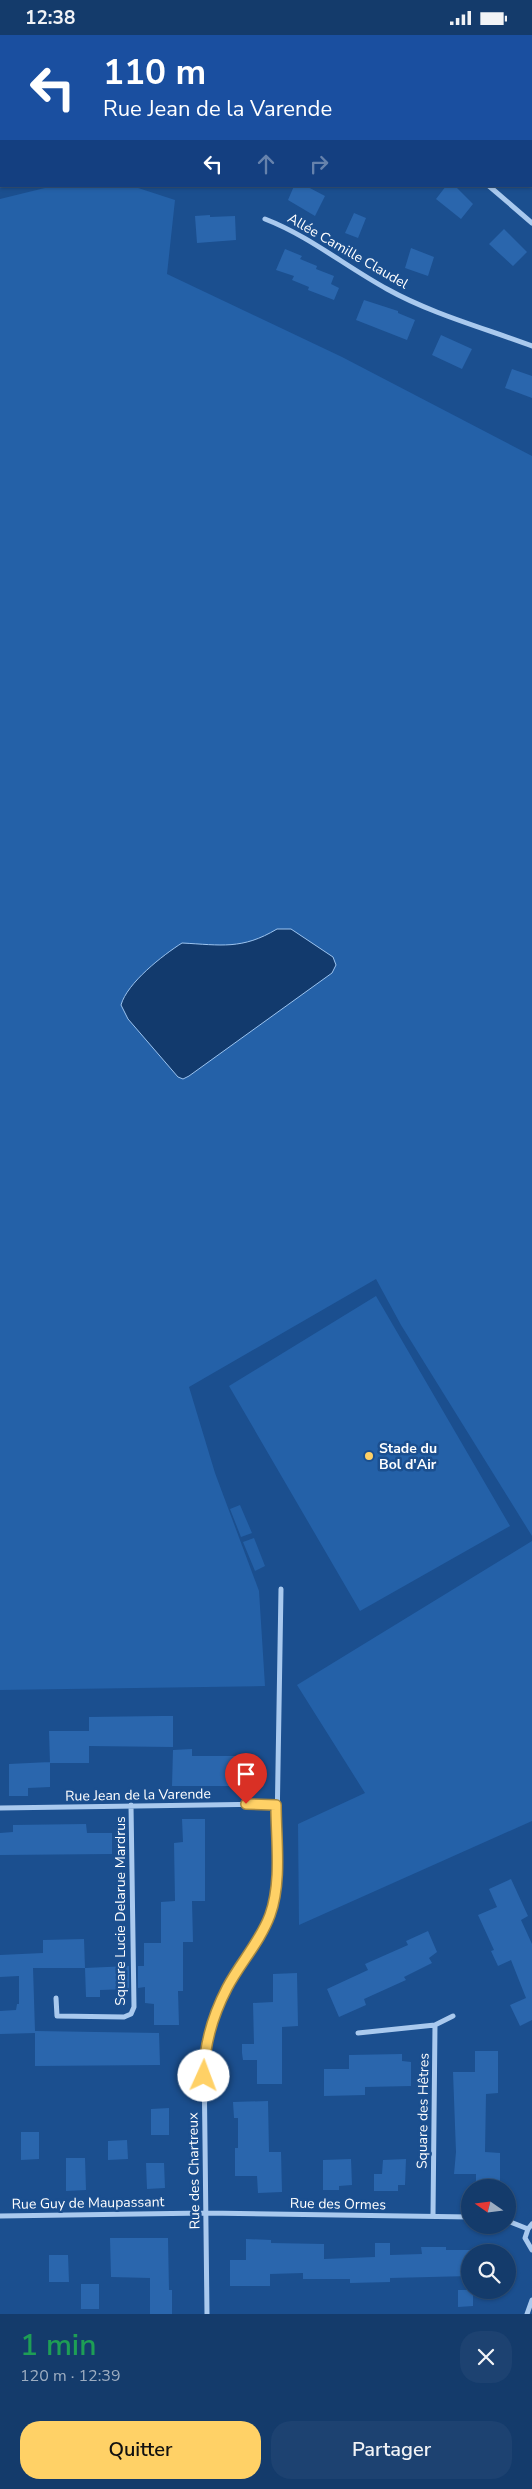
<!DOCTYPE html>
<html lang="fr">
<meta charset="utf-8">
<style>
:root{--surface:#143b6b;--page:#1d4271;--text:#f1f3f6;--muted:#9dadc1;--line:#33557e;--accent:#ffd166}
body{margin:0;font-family:"Nunito Sans",sans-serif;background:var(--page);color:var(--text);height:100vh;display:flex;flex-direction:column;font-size:19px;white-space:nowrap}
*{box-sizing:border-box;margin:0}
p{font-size:16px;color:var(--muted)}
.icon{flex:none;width:28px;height:28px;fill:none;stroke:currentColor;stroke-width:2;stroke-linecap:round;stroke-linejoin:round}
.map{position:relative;height:2279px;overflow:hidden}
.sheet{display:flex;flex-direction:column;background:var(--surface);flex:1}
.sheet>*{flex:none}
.banner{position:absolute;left:0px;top:0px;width:532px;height:152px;box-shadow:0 1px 4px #0004,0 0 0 1px var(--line);background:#1a4fa0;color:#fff;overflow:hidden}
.needle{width:32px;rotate:284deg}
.tools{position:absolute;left:461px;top:2144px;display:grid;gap:10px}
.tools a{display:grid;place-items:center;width:55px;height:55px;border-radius:50%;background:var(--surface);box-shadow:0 1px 4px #0004,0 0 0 1px var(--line);font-size:25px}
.pin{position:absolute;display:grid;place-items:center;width:42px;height:42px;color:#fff;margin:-51px -21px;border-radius:50% 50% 50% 0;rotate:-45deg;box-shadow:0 0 5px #0007}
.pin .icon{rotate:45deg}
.me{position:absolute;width:55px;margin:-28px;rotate:2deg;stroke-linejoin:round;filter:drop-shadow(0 0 4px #0008)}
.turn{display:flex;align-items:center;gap:18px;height:105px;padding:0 20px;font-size:22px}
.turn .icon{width:65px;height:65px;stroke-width:2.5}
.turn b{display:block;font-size:35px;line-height:42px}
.lanes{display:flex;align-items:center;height:48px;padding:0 20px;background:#0003;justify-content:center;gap:25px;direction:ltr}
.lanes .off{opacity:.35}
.round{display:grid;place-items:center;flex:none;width:52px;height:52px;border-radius:20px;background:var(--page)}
.summary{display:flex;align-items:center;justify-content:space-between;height:85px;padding:0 20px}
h1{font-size:30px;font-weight:600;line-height:38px;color:#1e9e55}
.cta{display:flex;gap:10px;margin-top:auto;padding:10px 20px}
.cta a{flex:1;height:58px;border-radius:20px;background:var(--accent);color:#111;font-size:20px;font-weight:600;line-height:58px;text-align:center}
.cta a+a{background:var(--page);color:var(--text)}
.status{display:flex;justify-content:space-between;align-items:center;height:35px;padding:0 25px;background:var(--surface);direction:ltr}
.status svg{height:14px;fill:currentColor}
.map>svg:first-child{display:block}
.green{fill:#2461a8}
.water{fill:#123a6d;stroke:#9cc4f0}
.building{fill:#2a66ad}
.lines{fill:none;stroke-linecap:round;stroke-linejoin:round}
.street{stroke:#a9c9ee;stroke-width:5}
.route-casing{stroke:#a68842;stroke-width:12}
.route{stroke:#ffd166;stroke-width:9}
.poi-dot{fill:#ffd166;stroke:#1b4f8f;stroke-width:2}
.labels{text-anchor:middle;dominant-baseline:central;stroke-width:5;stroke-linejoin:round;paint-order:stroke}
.street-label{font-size:14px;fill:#fff;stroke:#1b4f8f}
.poi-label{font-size:14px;font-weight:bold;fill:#fff;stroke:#1b4f8f;text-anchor:start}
</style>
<div class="status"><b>12:38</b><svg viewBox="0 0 49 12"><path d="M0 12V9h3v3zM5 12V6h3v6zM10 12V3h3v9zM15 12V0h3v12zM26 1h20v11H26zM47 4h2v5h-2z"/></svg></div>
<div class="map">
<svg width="532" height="2279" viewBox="0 0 532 2279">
<rect width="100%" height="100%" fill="#1b4f8f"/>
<path class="green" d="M 53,151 L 132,151 L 175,165 L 167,239 L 342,322 L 532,421 L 532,1501 L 401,1290 L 376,1244 L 189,1352 L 215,1438 L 259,1556 L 265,1651 L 0,1655 L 0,164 Z
M 376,1261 L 510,1491 L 360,1576 L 229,1351 Z
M 240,1470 L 252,1498 L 241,1502 L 230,1474 Z
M 254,1503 L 265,1531 L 255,1536 L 243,1507 Z
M 532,1506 L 532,1786 L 299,1890 L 298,1789 L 365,1758 L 297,1650 Z"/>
<path class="water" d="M 277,894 L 291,894 L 333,922 L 336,930 L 332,938 L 189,1041 L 183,1044 L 178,1042 L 128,984 L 121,970 C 127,948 163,920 182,908 C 221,910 242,915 277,894 Z"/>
<path class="building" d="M 294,151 L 306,151 L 325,161 L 315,181 L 288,165 Z
M 446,151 L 455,151 L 473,169 L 461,184 L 436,164 Z
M 354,178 L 366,183 L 358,203 L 345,198 Z
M 210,180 L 210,182 L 235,181 L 236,205 L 197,208 L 195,181 Z
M 504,194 L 527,217 L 513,231 L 489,209 Z
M 411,213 L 434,222 L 428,241 L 405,233 Z
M 285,214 L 302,221 L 300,224 L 317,231 L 316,234 L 334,241 L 331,249 L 339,253 L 334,265 L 308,255 L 309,252 L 292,245 L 294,241 L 276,235 Z
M 364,265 L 398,276 L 398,278 L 415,285 L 407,305 L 356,285 Z
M 441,300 L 472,314 L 462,334 L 432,320 Z
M 512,334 L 532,341 L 532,363 L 505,353 Z
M 161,1681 L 173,1681 L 173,1712 L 89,1711 L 89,1728 L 50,1728 L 49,1696 L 89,1696 L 89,1682 Z
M 192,1714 L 192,1721 L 253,1721 L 253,1743 L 229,1744 L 229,1751 L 172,1751 L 173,1715 Z
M 50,1727 L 50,1752 L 28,1753 L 28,1761 L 9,1761 L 9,1729 Z
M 182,1784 L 205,1784 L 205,1866 L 192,1866 L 193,1907 L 183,1907 L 183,1956 L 178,1956 L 179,1990 L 154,1990 L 154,1969 L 145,1968 L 145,1952 L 138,1953 L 138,1931 L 144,1931 L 144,1908 L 161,1908 L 161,1867 L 175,1866 L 174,1808 L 183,1807 Z
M 86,1789 L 87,1798 L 112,1798 L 112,1819 L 0,1820 L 0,1798 L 13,1797 L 13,1790 Z
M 511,1844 L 528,1881 L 521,1885 L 532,1909 L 532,1985 L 520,1991 L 510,1970 L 526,1963 L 511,1925 L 498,1931 L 491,1916 L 494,1915 L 478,1880 L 497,1872 L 489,1854 Z
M 428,1896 L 437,1917 L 429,1923 L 432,1928 L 404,1942 L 406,1945 L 364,1964 L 366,1970 L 339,1982 L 327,1954 L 368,1935 L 365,1929 L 408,1910 L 406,1906 Z
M 84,1904 L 85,1933 L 33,1933 L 35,1996 L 159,1998 L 160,2030 L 35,2031 L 35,1998 L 0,1999 L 0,1976 L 16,1975 L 17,1969 L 19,1969 L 19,1941 L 0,1942 L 0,1920 L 43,1918 L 43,1905 Z
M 129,1931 L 129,1954 L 100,1955 L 100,1962 L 86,1962 L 85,1933 Z
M 297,1938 L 298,1991 L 282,1992 L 282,2049 L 257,2049 L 257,2025 L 243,2025 L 242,2018 L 242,2009 L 254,2009 L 253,1968 L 273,1967 L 273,1939 Z
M 475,2016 L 498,2016 L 498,2058 L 486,2059 L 485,2117 L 500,2118 L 500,2152 L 476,2152 L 476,2139 L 454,2139 L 456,2117 L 453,2037 L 475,2037 Z
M 402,2019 L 402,2026 L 411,2027 L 411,2051 L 365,2052 L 365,2060 L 324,2061 L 324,2034 L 349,2034 L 349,2020 Z
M 268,2066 L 269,2117 L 281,2117 L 282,2157 L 258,2158 L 257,2141 L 235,2141 L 235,2113 L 238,2113 L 238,2083 L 234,2083 L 233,2067 Z
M 169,2073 L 169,2100 L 151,2100 L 151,2074 Z
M 21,2097 L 39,2097 L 39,2124 L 21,2125 Z
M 127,2105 L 128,2124 L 108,2125 L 108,2106 Z
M 66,2123 L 85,2123 L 86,2155 L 66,2156 Z
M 351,2124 L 352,2150 L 339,2151 L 339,2155 L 323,2155 L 323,2125 Z
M 406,2124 L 405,2150 L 398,2150 L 398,2156 L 374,2156 L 374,2139 L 382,2139 L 383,2125 Z
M 146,2128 L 164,2128 L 165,2153 L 147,2154 Z
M 110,2203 L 168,2203 L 169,2255 L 172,2255 L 172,2279 L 150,2279 L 150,2243 L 111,2242 Z
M 246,2204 L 271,2205 L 271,2208 L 324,2209 L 324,2224 L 375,2222 L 375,2208 L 390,2208 L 390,2220 L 422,2219 L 421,2212 L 446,2212 L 446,2215 L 470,2215 L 470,2241 L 390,2243 L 390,2247 L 350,2248 L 350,2244 L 303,2244 L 303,2238 L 270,2239 L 270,2251 L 230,2251 L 230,2225 L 246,2225 Z
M 49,2220 L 68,2220 L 69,2247 L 49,2247 Z
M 81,2249 L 99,2249 L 99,2274 L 81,2274 Z
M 458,2255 L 473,2255 L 473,2271 L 458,2272 Z"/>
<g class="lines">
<path class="street" d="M 306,0 L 309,1
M 398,0 L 398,1
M 239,1 L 239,0
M 0,43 L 1,44
M 489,151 L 532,188
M 265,184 C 309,201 345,231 387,254 C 432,279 484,293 532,311
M 0,1773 L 276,1769
M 56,1963 L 57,1981 L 124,1982 L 131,1979 L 134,1972 L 131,1770
M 358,1998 L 435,1990
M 0,2181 L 206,2178 L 470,2182
M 433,2181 L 435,1990 L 453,1981
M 508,2186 L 528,2194
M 532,2189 L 528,2194 L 525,2203 L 532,2215
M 207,2279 L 204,2021 L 217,1975 L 228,1952 L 252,1914 L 270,1880 L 276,1853 L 281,1554
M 527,2279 L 532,2265"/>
</g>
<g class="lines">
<defs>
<path id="route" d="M 204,2041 C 204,2010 213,1980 227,1953 C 240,1928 260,1907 270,1880 C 282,1847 276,1805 276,1770 L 246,1769"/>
</defs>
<use href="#route" class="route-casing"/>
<use href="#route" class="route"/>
</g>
<circle class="poi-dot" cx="369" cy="1421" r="5"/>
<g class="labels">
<g class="street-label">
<text transform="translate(348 216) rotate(30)">Allée Camille Claudel</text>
<text transform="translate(138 1760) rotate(-1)">Rue Jean de la Varende</text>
<text transform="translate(120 1876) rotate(-90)">Square Lucie Delarue Mardrus</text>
<text transform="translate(423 2076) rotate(-89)">Square des Hêtres</text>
<text transform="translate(194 2136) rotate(-91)">Rue des Chartreux</text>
<text transform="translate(88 2168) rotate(-1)">Rue Guy de Maupassant</text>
<text transform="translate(338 2169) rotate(1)">Rue des Ormes</text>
</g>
<g class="poi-label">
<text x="379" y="1413">Stade du<tspan x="379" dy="16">Bol d'Air</tspan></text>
</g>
</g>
</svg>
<div class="tools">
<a><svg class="needle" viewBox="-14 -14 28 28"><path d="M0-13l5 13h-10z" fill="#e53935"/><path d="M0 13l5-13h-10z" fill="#9dadc1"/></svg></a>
<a><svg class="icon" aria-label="search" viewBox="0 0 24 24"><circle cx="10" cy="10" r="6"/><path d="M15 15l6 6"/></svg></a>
</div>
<div class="pin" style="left:246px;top:1769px;background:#d93025"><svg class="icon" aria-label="arrive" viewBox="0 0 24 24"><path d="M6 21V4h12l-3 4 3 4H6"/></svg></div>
<svg class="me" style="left:204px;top:2041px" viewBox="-20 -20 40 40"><circle r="19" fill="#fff"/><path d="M0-13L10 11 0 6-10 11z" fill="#ffd166"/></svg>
<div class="banner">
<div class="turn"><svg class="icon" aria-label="left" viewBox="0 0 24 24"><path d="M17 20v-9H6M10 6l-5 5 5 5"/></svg><div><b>110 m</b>Rue Jean de la Varende</div></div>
<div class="lanes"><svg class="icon" aria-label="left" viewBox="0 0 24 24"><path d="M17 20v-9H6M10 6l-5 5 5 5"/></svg><svg class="icon off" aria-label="ahead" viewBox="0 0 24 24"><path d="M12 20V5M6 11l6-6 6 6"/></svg><svg class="icon off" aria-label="right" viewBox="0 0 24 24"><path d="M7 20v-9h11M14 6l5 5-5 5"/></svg></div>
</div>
</div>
<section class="sheet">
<div class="summary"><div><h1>1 min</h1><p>120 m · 12:39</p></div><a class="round"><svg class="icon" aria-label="close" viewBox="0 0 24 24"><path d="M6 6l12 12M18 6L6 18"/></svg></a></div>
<div class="cta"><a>Quitter</a><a>Partager</a></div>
</section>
